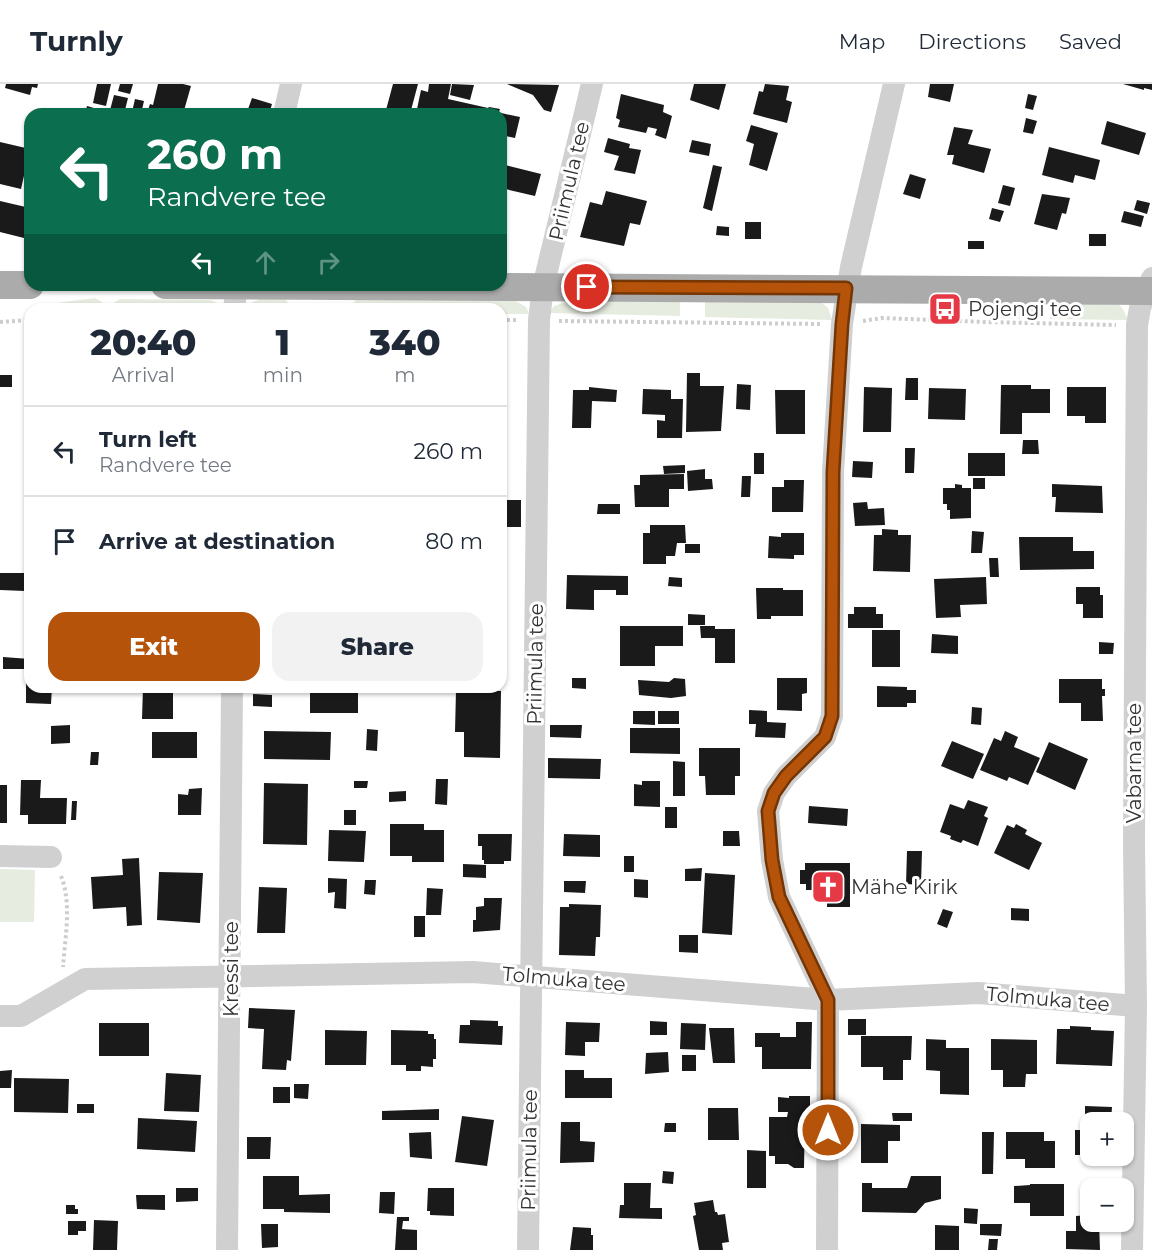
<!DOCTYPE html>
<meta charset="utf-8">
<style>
:root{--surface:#fff;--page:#f2f2f3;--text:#1f2937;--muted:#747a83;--line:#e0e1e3;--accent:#b45309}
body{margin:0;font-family:Montserrat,sans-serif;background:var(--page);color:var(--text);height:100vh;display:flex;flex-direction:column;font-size:22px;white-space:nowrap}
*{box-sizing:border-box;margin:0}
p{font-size:20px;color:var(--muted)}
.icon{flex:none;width:33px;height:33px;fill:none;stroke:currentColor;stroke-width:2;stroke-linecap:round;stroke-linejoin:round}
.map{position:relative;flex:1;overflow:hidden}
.side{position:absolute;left:24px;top:219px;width:483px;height:390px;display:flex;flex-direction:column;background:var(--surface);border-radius:18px;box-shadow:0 2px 4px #0004}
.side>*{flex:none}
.hud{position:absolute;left:24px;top:24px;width:483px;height:183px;border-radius:18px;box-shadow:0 2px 4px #0004;background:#0b6e4f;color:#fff;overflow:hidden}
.controls{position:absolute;left:1080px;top:1028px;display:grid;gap:12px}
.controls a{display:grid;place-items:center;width:54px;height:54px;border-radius:12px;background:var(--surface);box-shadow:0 2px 4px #0004;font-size:30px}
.pin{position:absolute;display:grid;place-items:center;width:51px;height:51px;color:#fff;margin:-26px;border:3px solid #fff;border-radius:50%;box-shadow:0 2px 6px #0007}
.me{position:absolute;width:66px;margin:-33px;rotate:0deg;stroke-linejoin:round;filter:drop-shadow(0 0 4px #0008)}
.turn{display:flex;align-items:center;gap:21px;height:126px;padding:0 24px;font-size:27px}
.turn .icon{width:78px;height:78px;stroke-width:2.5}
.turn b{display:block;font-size:42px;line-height:51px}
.lanes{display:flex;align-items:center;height:57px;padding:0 24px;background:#0003;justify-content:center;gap:30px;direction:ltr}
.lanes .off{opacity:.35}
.eta{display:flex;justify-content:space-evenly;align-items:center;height:102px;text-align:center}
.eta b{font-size:36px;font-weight:800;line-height:42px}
.cta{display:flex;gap:12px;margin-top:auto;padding:12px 24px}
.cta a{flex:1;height:69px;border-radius:18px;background:var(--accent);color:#fff;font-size:24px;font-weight:800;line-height:69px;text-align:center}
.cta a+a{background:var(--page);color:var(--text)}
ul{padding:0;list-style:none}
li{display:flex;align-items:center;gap:18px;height:90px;padding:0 24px;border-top:2px solid var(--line)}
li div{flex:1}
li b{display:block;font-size:22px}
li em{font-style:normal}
header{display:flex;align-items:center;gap:36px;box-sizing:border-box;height:84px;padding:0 30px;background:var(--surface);border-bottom:2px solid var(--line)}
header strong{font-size:28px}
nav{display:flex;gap:33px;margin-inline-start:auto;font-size:21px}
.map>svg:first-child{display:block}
.green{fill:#e6ecdf}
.building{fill:#1a1a1a}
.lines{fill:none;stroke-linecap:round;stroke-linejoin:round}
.path{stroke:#cdcdcd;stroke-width:4;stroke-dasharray:3 3;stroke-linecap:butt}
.minor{stroke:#d0d0d0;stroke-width:22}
.major{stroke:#ababab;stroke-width:28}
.route-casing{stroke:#753606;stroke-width:15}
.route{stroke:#b45309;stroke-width:10}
.labels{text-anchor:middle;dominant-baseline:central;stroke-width:6;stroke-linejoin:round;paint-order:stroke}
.street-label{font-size:20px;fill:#333;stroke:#fff}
.poi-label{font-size:20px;fill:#333;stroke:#fff;text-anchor:start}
</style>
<header>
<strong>Turnly</strong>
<nav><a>Map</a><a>Directions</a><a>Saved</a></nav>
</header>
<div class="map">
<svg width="1152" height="1166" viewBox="0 0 1152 1166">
<rect width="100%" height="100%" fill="#fff"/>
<path class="green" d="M 95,214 L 102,218 L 102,225 L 54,225 L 56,219 Z
M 120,215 L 210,216 L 217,219 L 222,225 L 115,225 L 115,218 Z
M 260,215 L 285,215 L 290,221 L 290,225 L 244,225 L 248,220 Z
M 356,216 L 514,216 L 526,223 L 529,230 L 501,230 L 501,225 L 352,225 L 353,219 Z
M 569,217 L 680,218 L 680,232 L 549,229 L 554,222 Z
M 705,217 L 822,219 L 828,224 L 832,236 L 705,233 Z
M 1034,218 L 1037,222 L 1038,235 L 992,234 L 992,223 Z
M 1054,218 L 1119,221 L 1123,225 L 1128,236 L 1050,235 L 1050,225 Z
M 0,785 L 35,786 L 34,838 L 0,838 Z"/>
<path class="building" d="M 6,0 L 38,0 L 37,4 L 32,3 L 30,11 L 5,4 Z
M 97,0 L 111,0 L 106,22 L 93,19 Z
M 120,0 L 133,0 L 130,10 L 118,7 Z
M 158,0 L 183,0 L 191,2 L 183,30 L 164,26 L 163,30 L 147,29 L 150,20 L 153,21 Z
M 393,0 L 418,0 L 410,30 L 394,30 L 395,28 L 386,26 Z
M 429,0 L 451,0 L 448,15 L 488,24 L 489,23 L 500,25 L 498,30 L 423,30 L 424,26 L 417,25 L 421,6 L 428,8 Z
M 452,0 L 474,1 L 470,16 L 450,11 Z
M 507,0 L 559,1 L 551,28 L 544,26 L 533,11 Z
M 694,0 L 726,0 L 719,26 L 690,16 Z
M 765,0 L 789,2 L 786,16 L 792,18 L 787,39 L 753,30 L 759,7 L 763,8 Z
M 930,0 L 954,0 L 950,18 L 928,13 Z
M 1123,0 L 1152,0 L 1152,6 L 1144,4 L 1144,6 Z
M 621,10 L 664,21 L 663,28 L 672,32 L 666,55 L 655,51 L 657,45 L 648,43 L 646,49 L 618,43 L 620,36 L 616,34 Z
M 1028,10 L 1037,12 L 1033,26 L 1025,24 Z
M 114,11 L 128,14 L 124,30 L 109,30 Z
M 252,14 L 272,20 L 269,30 L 247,28 Z
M 135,15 L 144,17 L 141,30 L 132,28 Z
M 87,22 L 104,27 L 103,30 L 85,29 Z
M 501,29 L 520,33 L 515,54 L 501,51 Z
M 1026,34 L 1037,37 L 1033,50 L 1023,48 Z
M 1107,37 L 1146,49 L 1139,71 L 1101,60 Z
M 751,41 L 778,49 L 767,87 L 749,81 L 754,60 L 746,57 Z
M 954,43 L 973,46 L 968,60 L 991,65 L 984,89 L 952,80 L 954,71 L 947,71 Z
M 608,54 L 630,60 L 629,64 L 641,66 L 635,90 L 614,86 L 619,72 L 604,68 Z
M 692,56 L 711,60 L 709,72 L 689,68 Z
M 0,58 L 30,65 L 21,105 L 0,100 Z
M 1049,63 L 1100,76 L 1095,96 L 1075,91 L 1073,99 L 1042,91 Z
M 501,80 L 541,90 L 535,112 L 501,104 Z
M 713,81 L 722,83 L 712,127 L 703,124 Z
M 910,90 L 926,95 L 920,115 L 903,110 Z
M 1003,101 L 1015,104 L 1010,122 L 998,119 Z
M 606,107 L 647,117 L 640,141 L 630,139 L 624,162 L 580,153 L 590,118 L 602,121 Z
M 1042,110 L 1070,114 L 1066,130 L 1062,129 L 1057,146 L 1034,140 Z
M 1137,116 L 1150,119 L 1147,130 L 1134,126 Z
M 0,117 L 30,124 L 24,154 L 0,148 Z
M 992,124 L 1004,127 L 1000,138 L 989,135 Z
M 1124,127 L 1144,132 L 1141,143 L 1121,138 Z
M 745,138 L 761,138 L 761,155 L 745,155 Z
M 717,142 L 729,143 L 729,152 L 716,151 Z
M 1089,150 L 1106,150 L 1106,162 L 1089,162 Z
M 968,157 L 984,157 L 984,165 L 968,165 Z
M 687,289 L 700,289 L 700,302 L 724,302 L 721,347 L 686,348 Z
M 0,291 L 12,291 L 12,303 L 0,303 Z
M 906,294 L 918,294 L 918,316 L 905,316 Z
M 737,300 L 751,301 L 750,326 L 736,325 Z
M 1001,301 L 1031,301 L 1031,305 L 1050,305 L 1050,329 L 1022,329 L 1022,350 L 1000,350 Z
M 589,303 L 617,306 L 616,318 L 592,317 L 591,344 L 572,344 L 573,306 L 589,306 Z
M 864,303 L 892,304 L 891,348 L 863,348 Z
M 1067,303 L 1106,303 L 1106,339 L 1085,339 L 1085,332 L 1067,332 Z
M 929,304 L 966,305 L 965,336 L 928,335 Z
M 643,305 L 671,306 L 671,315 L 683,315 L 682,354 L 657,354 L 657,336 L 665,337 L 665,331 L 642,330 Z
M 775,306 L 805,306 L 805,350 L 776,350 Z
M 1023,356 L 1038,356 L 1039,370 L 1022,370 Z
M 905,364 L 915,364 L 914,389 L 905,389 Z
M 754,369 L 764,369 L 764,390 L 754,390 Z
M 968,369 L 1005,369 L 1005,392 L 968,392 Z
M 853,377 L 873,378 L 872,394 L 852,393 Z
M 685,381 L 685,389 L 664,390 L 663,382 Z
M 705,385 L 705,395 L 712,395 L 713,405 L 688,407 L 687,387 Z
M 684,390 L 684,405 L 669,405 L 669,423 L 635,423 L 634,401 L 640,401 L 640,391 Z
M 501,391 L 505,391 L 504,416 L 521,416 L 521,443 L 501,443 Z
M 742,392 L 751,392 L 750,413 L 741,413 Z
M 973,394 L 985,394 L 985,405 L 973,405 Z
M 784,396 L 804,396 L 803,428 L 772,428 L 772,403 L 784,403 Z
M 955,400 L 962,401 L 962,404 L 971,404 L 971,434 L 950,435 L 950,426 L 947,426 L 947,420 L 943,420 L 943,404 L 955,404 Z
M 1052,400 L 1102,402 L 1103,429 L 1055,428 L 1056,413 L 1052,413 Z
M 867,418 L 868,425 L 884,424 L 885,441 L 855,442 L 853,419 Z
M 598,420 L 620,420 L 620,430 L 597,430 Z
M 650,441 L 685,441 L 686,459 L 677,459 L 675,472 L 666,472 L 666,480 L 643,480 L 643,449 L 650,449 Z
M 882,445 L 898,446 L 898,451 L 911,451 L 910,488 L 873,487 L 874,451 L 882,451 Z
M 972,447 L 984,448 L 982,469 L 971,469 Z
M 781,449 L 804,449 L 804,471 L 794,471 L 794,475 L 768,474 L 769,452 L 781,453 Z
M 1019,453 L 1073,453 L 1073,467 L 1094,467 L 1094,485 L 1020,486 Z
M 685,460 L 700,460 L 700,469 L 685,469 Z
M 989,474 L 998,474 L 999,493 L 990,493 Z
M 0,489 L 26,489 L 25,507 L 0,506 Z
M 567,491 L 628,492 L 628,511 L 616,511 L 616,506 L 594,506 L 594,526 L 566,525 Z
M 669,493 L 682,494 L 682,503 L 668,502 Z
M 986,493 L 987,520 L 960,521 L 961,533 L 936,534 L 934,495 Z
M 1076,503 L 1100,503 L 1100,511 L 1103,511 L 1103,534 L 1083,534 L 1083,520 L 1076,520 Z
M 756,504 L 783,504 L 783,506 L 803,506 L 803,532 L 771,532 L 771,535 L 757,535 Z
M 854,523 L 876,523 L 876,530 L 883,530 L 883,544 L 848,544 L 848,530 L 854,530 Z
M 688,530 L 705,531 L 705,541 L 688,541 Z
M 620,542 L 683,542 L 683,562 L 655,562 L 655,582 L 620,582 Z
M 700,542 L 715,542 L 715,545 L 735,545 L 735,579 L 715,579 L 715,554 L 701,554 Z
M 872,546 L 900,546 L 900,583 L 872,583 Z
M 932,550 L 958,552 L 958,570 L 931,569 Z
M 1099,558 L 1114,559 L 1113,570 L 1099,570 Z
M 3,573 L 30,575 L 30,585 L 3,585 Z
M 26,594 L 30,594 L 30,603 L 52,603 L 51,620 L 26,619 Z
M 572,594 L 586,594 L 586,605 L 572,604 Z
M 674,594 L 685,595 L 686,612 L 671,614 L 639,611 L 638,596 L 669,598 Z
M 777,594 L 807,594 L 807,609 L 802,610 L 802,627 L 777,626 Z
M 1059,595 L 1102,595 L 1102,605 L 1105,605 L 1105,612 L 1102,612 L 1103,637 L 1081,637 L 1081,619 L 1059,619 Z
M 877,602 L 907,603 L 907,606 L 916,606 L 916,619 L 907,619 L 907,623 L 877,623 Z
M 143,603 L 173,603 L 173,635 L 142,635 Z
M 310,603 L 358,603 L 358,629 L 310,629 Z
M 456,606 L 501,607 L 500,674 L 464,673 L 464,648 L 455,648 Z
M 253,610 L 272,611 L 272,623 L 253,622 Z
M 972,623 L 982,624 L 981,641 L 971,640 Z
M 749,626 L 767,627 L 767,638 L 786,639 L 785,654 L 755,653 L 756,640 L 749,640 Z
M 633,627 L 655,627 L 655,641 L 633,640 Z
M 658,627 L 679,627 L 679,640 L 658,640 Z
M 70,641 L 70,659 L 51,660 L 51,642 Z
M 550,641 L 582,641 L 581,654 L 550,653 Z
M 630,644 L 680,644 L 680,670 L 630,669 Z
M 367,645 L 378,646 L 377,667 L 366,666 Z
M 264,647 L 331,648 L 330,676 L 264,675 Z
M 1005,647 L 1018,653 L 1014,663 L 1040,674 L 1028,701 L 1009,693 L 1007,697 L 980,686 L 994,654 L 1001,657 Z
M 152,648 L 197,648 L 197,674 L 152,674 Z
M 952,657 L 984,670 L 973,695 L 941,682 Z
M 1049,658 L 1088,675 L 1075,706 L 1036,688 Z
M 699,664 L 740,664 L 740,692 L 735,692 L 735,711 L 706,711 L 705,692 L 699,692 Z
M 91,668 L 99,668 L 98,681 L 90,681 Z
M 548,674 L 601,675 L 600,695 L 548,694 Z
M 673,677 L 685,678 L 685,712 L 673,712 Z
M 436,695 L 448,695 L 447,721 L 435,720 Z
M 21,696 L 41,696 L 40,714 L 67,714 L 66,740 L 28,740 L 28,731 L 20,731 Z
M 354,697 L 368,697 L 367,704 L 354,704 Z
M 642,697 L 660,697 L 660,723 L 634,722 L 634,700 L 642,701 Z
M 264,699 L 308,700 L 307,761 L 263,760 Z
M 0,701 L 7,701 L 7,739 L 0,739 Z
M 202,704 L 201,731 L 178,731 L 178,710 L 188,711 L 189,705 Z
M 406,707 L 406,717 L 389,718 L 389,708 Z
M 968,716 L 988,723 L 984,732 L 988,734 L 978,762 L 963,756 L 961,759 L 950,755 L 951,752 L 940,748 L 950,720 L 964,725 Z
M 72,717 L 77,717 L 76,736 L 71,736 Z
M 809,722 L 848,725 L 847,742 L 808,739 Z
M 665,723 L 677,723 L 677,744 L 665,744 Z
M 344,726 L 356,726 L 356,741 L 344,741 Z
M 390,740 L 424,740 L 424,746 L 444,746 L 444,778 L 412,778 L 412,772 L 390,772 Z
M 1016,740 L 1027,746 L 1025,750 L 1042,759 L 1029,786 L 994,769 L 1007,741 L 1014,744 Z
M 329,746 L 366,747 L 364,778 L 328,777 Z
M 723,747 L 739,747 L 740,762 L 723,762 Z
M 478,750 L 512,750 L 511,777 L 504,777 L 504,780 L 484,780 L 484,776 L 482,776 L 482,762 L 478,762 Z
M 564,750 L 600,751 L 600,773 L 563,772 Z
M 907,767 L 922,767 L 921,801 L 906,800 Z
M 624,772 L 634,772 L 634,788 L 624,788 Z
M 139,774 L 142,841 L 127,842 L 126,823 L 93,825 L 91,793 L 123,791 L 122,775 Z
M 805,779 L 850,779 L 850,823 L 827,823 L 827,806 L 806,806 L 806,800 L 800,800 L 800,786 L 805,786 Z
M 463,780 L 486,781 L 486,794 L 463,793 Z
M 702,784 L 701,797 L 685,797 L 685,785 Z
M 159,788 L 203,789 L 200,839 L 157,836 Z
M 705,789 L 735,791 L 732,851 L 702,849 Z
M 328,794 L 347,795 L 346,825 L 334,824 L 335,808 L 328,809 Z
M 634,795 L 648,796 L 648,814 L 634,813 Z
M 365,796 L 376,796 L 375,811 L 364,810 Z
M 564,797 L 586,797 L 585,809 L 564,808 Z
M 259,803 L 287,804 L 285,849 L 257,849 Z
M 427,804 L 443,805 L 441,831 L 426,831 Z
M 484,814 L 502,814 L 500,846 L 473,848 L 473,836 L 476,836 L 476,823 L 484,822 Z
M 569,820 L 601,821 L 600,853 L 596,853 L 595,872 L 559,871 L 560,823 L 569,823 Z
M 1011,824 L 1029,825 L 1029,837 L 1011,836 Z
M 943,825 L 953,828 L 947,844 L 937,840 Z
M 414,832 L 425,832 L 425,853 L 414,853 Z
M 679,851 L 698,851 L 698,869 L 679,868 Z
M 249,924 L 295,926 L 291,977 L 287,976 L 286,986 L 262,985 L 264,945 L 248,944 Z
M 848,935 L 866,935 L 866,951 L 848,951 Z
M 470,936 L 498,937 L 498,942 L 503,942 L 502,961 L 459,959 L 460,941 L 470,941 Z
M 650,937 L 667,938 L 667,951 L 650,951 Z
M 566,938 L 600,939 L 599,958 L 585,958 L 585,972 L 565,971 Z
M 796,938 L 812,938 L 811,985 L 762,985 L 762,963 L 755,963 L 755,949 L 780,949 L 780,953 L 796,953 Z
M 99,939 L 149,939 L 149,972 L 99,972 Z
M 681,939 L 706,940 L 705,966 L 680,965 Z
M 1070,942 L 1091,943 L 1091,946 L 1114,947 L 1112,982 L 1056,980 L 1057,945 L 1070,945 Z
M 709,944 L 734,944 L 735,979 L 713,979 Z
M 325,946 L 367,947 L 366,981 L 325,981 Z
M 391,946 L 428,947 L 428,950 L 434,950 L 434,955 L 436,955 L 436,975 L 433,975 L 433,983 L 421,982 L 421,987 L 406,987 L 406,981 L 391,981 Z
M 861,952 L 912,952 L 911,976 L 903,976 L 903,996 L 883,996 L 883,983 L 861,983 Z
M 926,955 L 946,956 L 946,964 L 969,964 L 969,1011 L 940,1010 L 940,987 L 926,986 Z
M 991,955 L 1037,956 L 1037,990 L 1026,990 L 1025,1003 L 1003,1003 L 1003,986 L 991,986 Z
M 668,968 L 669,988 L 645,990 L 646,969 Z
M 682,971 L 696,971 L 696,987 L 682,987 Z
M 12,986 L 11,1004 L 0,1004 L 0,987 Z
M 565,986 L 584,986 L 584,994 L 612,994 L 612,1014 L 565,1014 Z
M 166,989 L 201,991 L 199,1028 L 164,1027 Z
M 14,994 L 69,995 L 68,1029 L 14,1028 Z
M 294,1000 L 309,1000 L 308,1015 L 294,1014 Z
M 273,1003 L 290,1003 L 290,1019 L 273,1019 Z
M 789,1012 L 810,1012 L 810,1029 L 805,1029 L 804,1084 L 794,1084 L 788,1080 L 775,1080 L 775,1072 L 769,1072 L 769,1033 L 787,1033 L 788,1028 L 778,1028 L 778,1013 L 789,1014 Z
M 77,1020 L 94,1020 L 94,1029 L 77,1029 Z
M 1085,1022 L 1112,1023 L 1111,1038 L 1085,1038 Z
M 708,1024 L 738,1024 L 739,1056 L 708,1056 Z
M 439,1025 L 439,1036 L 382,1036 L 382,1027 Z
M 892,1029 L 912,1029 L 912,1037 L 893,1037 Z
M 462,1032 L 494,1036 L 487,1082 L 455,1078 Z
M 138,1034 L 197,1037 L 195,1068 L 137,1065 Z
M 561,1038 L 580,1038 L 580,1057 L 595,1058 L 594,1078 L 560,1079 Z
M 665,1039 L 676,1039 L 676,1048 L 664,1048 Z
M 861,1040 L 900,1041 L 900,1057 L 888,1057 L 888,1079 L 861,1079 Z
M 1075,1046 L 1090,1046 L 1090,1071 L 1075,1071 Z
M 431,1048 L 432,1075 L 410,1073 L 409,1049 Z
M 982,1048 L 994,1048 L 993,1090 L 982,1090 Z
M 1006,1048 L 1044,1048 L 1044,1057 L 1055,1057 L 1055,1084 L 1025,1084 L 1025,1075 L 1006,1075 Z
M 247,1053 L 271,1053 L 270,1075 L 247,1075 Z
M 747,1066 L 766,1067 L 766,1104 L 747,1104 Z
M 663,1087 L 674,1088 L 673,1100 L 662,1099 Z
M 263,1092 L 299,1092 L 299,1111 L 330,1110 L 330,1129 L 284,1128 L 284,1125 L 263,1125 Z
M 911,1092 L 941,1092 L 941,1115 L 925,1119 L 916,1129 L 862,1128 L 862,1099 L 872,1099 L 872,1104 L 907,1104 Z
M 624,1099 L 651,1099 L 650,1124 L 662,1124 L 662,1135 L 619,1134 L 620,1121 L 624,1121 Z
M 1030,1100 L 1064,1100 L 1064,1132 L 1030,1132 L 1030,1119 L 1014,1119 L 1014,1102 L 1030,1101 Z
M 176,1104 L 198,1104 L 198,1117 L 176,1118 Z
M 428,1104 L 454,1104 L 454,1132 L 430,1131 L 430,1127 L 427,1127 Z
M 380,1108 L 395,1108 L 394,1130 L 379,1129 Z
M 136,1111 L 165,1111 L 165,1126 L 137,1125 Z
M 713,1116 L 715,1128 L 717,1128 L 718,1131 L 725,1130 L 729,1158 L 722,1159 L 723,1166 L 699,1166 L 693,1132 L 696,1131 L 694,1119 Z
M 66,1121 L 75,1121 L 75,1125 L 78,1125 L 78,1130 L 66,1130 Z
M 964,1124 L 978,1125 L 977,1140 L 964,1139 Z
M 1090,1131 L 1090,1137 L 1099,1137 L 1100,1166 L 1066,1165 L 1066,1147 L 1076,1147 L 1076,1132 Z
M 397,1133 L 409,1133 L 409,1137 L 403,1137 L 402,1145 L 417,1146 L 417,1166 L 395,1166 Z
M 94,1136 L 118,1137 L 117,1166 L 93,1166 Z
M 68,1137 L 86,1137 L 86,1147 L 78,1147 L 78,1151 L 68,1151 Z
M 261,1140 L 278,1140 L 278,1163 L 262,1164 Z
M 980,1140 L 1002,1140 L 1001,1152 L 980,1151 Z
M 935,1141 L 959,1142 L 959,1166 L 935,1166 Z
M 573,1143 L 591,1144 L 591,1151 L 593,1151 L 593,1166 L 570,1166 Z
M 989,1155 L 998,1155 L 997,1166 L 988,1166 Z"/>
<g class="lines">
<path class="path" d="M 501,236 L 518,236
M 559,237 L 821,240
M 863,237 L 882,234 L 985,238 L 1116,241
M 0,238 L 30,236
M 61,792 C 72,819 65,854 63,883"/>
<path class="minor" d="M 284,30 L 291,0
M 234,225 L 237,201
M 0,772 L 51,773
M 0,932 L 21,932 L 85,895 L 473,888 L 828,916 L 978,909 L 1136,922
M 227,1166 L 232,603
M 528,1166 L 539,236 L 543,203 L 592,0
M 827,1166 L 828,916 L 779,813 L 772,776 L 768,727 L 774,709 L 786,692 L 825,653 L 832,632 L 833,388 L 842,240 L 851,183 L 894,0
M 1132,1166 L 1136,922 L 1134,760 L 1137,241 L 1140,224 L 1152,194"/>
<path class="major" d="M 0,201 L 30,201
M 165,201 L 1152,207"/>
</g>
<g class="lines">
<defs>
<path id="route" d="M 587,203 L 846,204 L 842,240 L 833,388 L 832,632 L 825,653 L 786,692 L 774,709 L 768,727 L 772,776 L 779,813 L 828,916 L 828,1046"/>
</defs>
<use href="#route" class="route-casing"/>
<use href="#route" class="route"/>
</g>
<defs>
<symbol id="bus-square" viewBox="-11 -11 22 22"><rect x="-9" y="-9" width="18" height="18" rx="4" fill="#e63946" stroke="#fff"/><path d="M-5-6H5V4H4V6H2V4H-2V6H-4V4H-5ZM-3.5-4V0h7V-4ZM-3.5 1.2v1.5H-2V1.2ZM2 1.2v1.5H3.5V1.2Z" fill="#fff"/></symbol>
<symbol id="church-square" viewBox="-11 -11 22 22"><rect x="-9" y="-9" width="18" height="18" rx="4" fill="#e63946" stroke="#fff"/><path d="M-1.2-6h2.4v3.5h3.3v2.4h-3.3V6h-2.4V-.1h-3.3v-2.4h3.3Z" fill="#fff"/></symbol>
</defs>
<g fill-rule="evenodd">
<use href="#bus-square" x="926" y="206" width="38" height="38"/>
<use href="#church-square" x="809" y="784" width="38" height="38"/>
</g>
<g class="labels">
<g class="street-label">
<text transform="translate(569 97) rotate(-77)">Priimula tee</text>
<text transform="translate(535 580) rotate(-89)">Priimula tee</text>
<text transform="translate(1134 679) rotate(-90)">Vabarna tee</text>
<text transform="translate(231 885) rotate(-90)">Kressi tee</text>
<text transform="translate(564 895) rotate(5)">Tolmuka tee</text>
<text transform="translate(1048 915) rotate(5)">Tolmuka tee</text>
<text transform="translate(529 1066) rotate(-89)">Priimula tee</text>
</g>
<g class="poi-label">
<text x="968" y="225">Pojengi tee</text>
<text x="851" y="803">Mähe Kirik</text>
</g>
</g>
</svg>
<div class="controls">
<a>+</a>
<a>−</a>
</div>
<div class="pin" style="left:587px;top:203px;background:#d93025"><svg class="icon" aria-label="arrive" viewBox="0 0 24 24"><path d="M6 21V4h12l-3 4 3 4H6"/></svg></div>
<svg class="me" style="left:828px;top:1046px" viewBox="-20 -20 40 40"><circle r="17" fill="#b45309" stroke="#fff" stroke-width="3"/><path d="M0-11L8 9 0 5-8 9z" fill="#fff"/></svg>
<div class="hud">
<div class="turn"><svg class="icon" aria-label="left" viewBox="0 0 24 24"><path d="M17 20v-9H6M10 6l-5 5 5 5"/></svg><div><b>260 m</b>Randvere tee</div></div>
<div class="lanes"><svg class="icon" aria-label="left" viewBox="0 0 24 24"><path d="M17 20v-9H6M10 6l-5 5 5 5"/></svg><svg class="icon off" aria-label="ahead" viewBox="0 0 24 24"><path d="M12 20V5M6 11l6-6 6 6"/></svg><svg class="icon off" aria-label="right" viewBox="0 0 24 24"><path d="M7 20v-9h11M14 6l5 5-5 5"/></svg></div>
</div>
<section class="side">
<div class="eta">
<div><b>20:40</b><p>Arrival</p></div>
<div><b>1</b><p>min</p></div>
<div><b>340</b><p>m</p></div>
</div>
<ul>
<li><svg class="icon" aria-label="left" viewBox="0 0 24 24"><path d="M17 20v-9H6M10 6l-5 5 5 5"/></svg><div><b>Turn left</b><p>Randvere tee</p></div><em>260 m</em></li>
<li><svg class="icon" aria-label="arrive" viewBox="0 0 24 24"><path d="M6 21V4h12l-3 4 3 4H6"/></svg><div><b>Arrive at destination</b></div><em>80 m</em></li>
</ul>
<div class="cta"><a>Exit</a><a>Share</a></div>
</section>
</div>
